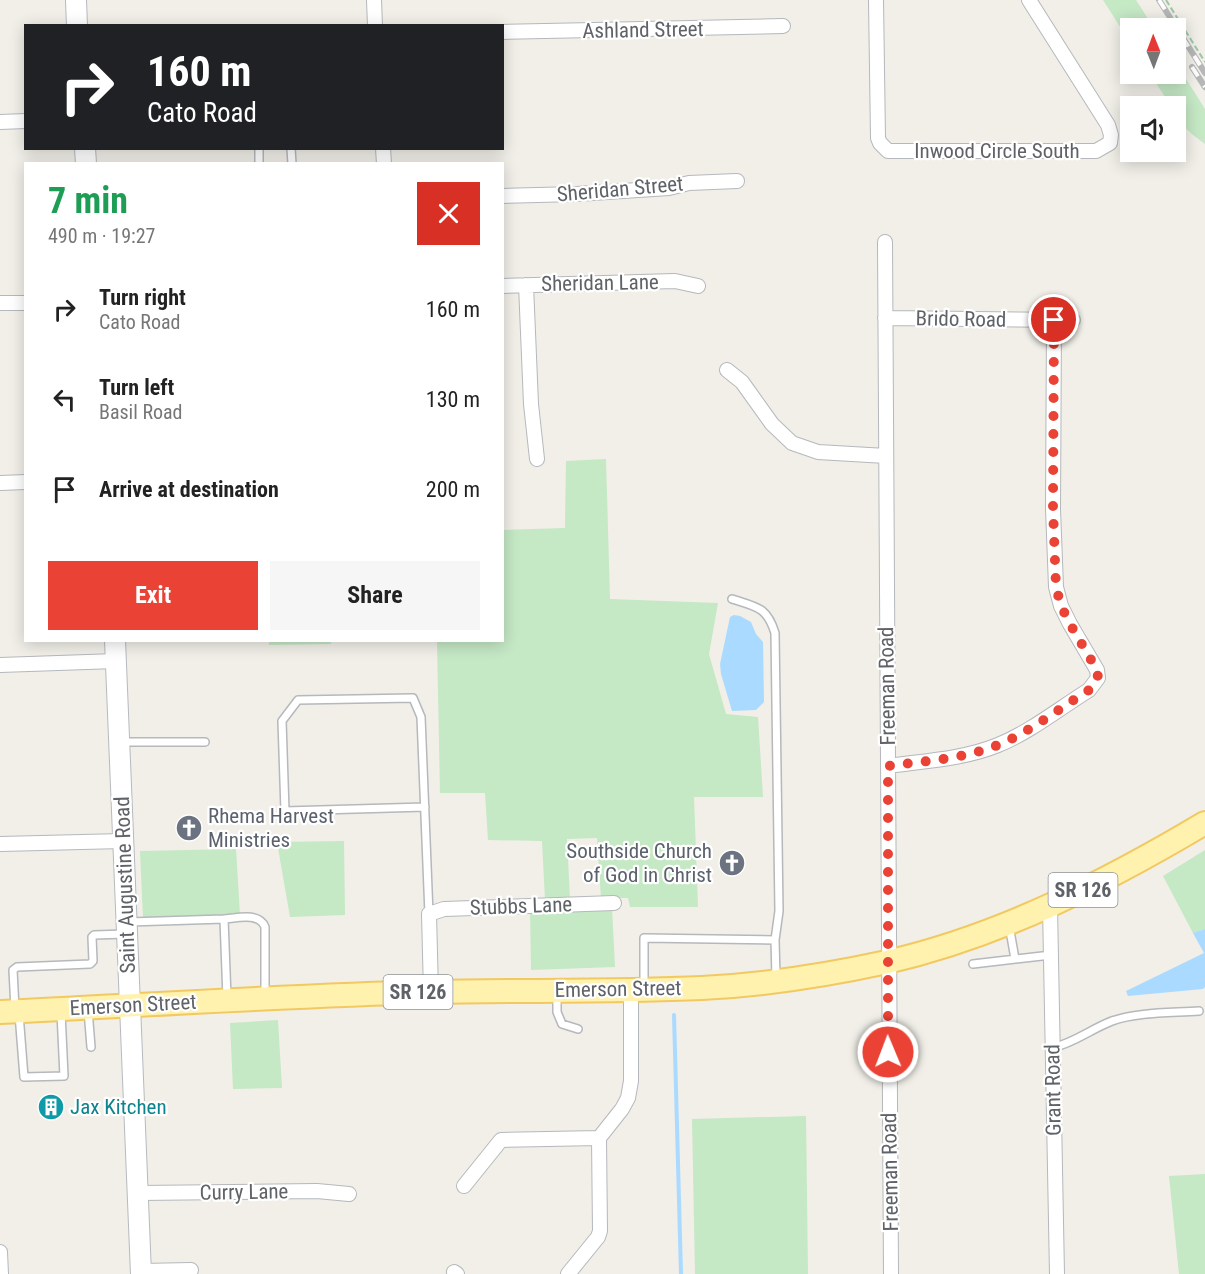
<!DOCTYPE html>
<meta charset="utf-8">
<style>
:root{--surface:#fff;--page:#f6f6f6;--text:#222;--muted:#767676;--accent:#ea4335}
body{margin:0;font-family:"Roboto Condensed",sans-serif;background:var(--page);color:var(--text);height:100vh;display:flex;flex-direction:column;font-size:22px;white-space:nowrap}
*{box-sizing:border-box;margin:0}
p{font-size:20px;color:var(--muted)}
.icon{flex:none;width:33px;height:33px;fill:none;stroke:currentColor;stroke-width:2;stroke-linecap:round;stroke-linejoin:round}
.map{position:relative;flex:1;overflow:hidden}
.panel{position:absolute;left:24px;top:162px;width:480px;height:480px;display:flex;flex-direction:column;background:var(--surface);border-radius:0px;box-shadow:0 3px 15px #0003}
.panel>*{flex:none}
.banner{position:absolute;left:24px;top:24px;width:480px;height:126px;border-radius:0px;box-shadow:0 3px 15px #0003;background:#202124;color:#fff;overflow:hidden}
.needle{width:39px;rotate:359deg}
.fabs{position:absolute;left:1120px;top:18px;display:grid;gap:12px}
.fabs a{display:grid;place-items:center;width:66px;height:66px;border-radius:0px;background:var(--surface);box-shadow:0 3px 15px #0003;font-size:30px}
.pin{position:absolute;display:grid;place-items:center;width:51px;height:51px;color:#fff;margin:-26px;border:3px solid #fff;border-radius:50%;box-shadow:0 2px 6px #0007}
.me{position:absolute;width:66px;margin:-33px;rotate:359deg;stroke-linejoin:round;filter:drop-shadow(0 0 4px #0008)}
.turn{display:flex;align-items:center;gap:21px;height:126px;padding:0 24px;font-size:27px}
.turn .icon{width:78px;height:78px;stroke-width:2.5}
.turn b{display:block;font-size:42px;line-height:51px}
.round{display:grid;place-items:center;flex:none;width:63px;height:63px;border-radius:0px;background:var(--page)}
.head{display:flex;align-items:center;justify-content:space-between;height:102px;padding:0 24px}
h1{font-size:36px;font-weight:700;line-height:45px;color:#1e9e55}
.primary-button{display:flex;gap:12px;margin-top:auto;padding:12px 24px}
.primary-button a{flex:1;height:69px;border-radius:0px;background:var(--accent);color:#fff;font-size:24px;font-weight:700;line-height:69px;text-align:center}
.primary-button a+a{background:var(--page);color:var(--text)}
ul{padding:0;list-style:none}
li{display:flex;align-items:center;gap:18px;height:90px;padding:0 24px}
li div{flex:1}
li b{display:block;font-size:22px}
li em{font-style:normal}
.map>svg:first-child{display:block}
.green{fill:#c5e8c5}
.water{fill:#aadaff}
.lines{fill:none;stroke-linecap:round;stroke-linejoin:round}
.stream{stroke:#aadaff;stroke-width:4}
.service-casing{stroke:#b5b8bc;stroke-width:10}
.minor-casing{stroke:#b5b8bc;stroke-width:16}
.secondary-casing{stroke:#b6babf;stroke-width:22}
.primary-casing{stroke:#f2c960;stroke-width:26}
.path{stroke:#9cc7a9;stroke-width:2;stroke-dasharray:6 3;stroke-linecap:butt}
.service{stroke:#fff;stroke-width:7}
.minor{stroke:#fff;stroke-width:14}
.secondary{stroke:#fff;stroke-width:20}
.primary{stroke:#fff2af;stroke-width:22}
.rail-casing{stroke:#b6b7b8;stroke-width:6}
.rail{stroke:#fff;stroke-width:4;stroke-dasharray:11;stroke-linecap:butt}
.route{stroke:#ea4335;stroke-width:10;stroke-dasharray:0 18}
.labels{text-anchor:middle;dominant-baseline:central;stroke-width:4.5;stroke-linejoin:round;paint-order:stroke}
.shield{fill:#fff;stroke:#8f9295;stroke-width:1.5}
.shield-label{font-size:20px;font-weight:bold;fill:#5f6368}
.street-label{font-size:21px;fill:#5f6368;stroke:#fff}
.worship-label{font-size:21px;fill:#5b616d;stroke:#fff;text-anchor:start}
.culture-label{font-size:21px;fill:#0d838f;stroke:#fff;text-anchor:start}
</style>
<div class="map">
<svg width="1205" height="1274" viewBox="0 0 1205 1274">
<rect width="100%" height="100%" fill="#f1efe8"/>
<path class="green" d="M 1103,0 L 1136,0 L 1154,28 L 1131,28 L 1131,44 Z
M 1176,63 L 1205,109 L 1205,144 C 1192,134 1176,124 1176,106 L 1171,106 L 1150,74 L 1176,74 Z
M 606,459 L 610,599 L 718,603 L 709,654 L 726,714 L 758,717 L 763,797 L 694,797 L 698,907 L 630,907 L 628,898 L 601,898 L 597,838 L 567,839 L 570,900 L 545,900 L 542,841 L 488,840 L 485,793 L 440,793 L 437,642 L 413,642 L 414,640 L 502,640 L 503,530 L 565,528 L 566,461 Z
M 269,641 L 331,641 L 331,644 L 269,645 Z
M 344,841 L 345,915 L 290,917 L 277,842 Z
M 236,849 L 240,915 L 143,918 L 140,851 Z
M 1205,850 L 1205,929 L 1193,933 L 1163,876 Z
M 612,907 L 615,967 L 531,970 L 530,910 Z
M 278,1020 L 282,1088 L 233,1089 L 230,1023 Z
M 806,1116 L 808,1274 L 695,1274 L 692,1119 Z
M 1205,1174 L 1205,1274 L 1179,1274 L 1169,1176 Z"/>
<path class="water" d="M 734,615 L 740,616 L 751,622 L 756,634 L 763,642 L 764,702 L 756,710 L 732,711 L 721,674 L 720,664 L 730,617 Z
M 1205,929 L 1205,987 L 1203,989 L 1128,996 L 1126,991 L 1204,953 L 1193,933 Z"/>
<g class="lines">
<path class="stream" d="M 674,1015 L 681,1274"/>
<defs>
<path id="service" d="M 259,148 L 259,164
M 291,148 L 292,164
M 732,599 C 757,607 767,607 775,633 L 779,911 L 775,940 L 776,978
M 121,742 L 205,742
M 425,807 L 285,811 L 282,721 L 298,700 L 413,698 L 421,717 L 429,914
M 129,922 L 224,919
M 1009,925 L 1015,959
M 973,964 L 1051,955
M 644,987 L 644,938 L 775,940
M 557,993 L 557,1012 L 562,1024 L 578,1029
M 227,998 L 224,919 C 237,918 259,912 265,927 L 265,995
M 15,1009 L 13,970 L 17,967 L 90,964 L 93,961 L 92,937 L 94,935 L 126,934
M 88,1010 L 91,1047
M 19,1014 L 24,1077 L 64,1076 L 61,1013
M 1052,1048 C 1074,1043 1091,1029 1112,1021 C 1137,1012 1172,1013 1199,1011"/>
<path id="minor" d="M 374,0 L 375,26
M 876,0 L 878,138 L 880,143 L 888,151 L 1096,151 L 1110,143 L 1111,135 L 1108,125 L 1029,0
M 502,32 L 783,26
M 0,122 L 26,121
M 383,148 L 384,164
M 502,196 L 577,194 L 669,188 L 689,183 L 737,181
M 885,242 L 891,1274
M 526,285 L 531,404 L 537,459
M 502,286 L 675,281 L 698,286
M 0,303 L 26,303
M 885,318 L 1073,320
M 727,370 L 742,382 L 772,424 L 792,443 L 818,452 L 886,456
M 0,483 L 26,482
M 0,665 L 116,661
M 888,766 C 924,761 964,759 998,745 C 1030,732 1060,708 1089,690 L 1098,678 L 1097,670 L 1070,624 L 1061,606 L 1056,587 L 1053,509 L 1054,320
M 0,844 L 123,841
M 1050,906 L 1057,1274
M 431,992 L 429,914 L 444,909 L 614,903
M 464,1186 L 501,1140 L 599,1138
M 138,1193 L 317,1191 L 349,1194
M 0,1252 L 1,1274
M 141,1271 L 191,1270
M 454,1272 L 457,1274
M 568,1274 L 598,1237 L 600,1231 L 599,1138 L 622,1109 L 628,1098 L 631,1081 L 631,989"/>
<path id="secondary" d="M 76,0 L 77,26
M 85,148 L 86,164
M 115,640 L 141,1274"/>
<path id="primary" d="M 0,1012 C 143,1005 286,996 429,992 C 520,990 611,992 702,988 C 764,985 827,975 887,962 C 1000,936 1106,882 1205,823"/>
</defs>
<use href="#service" class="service-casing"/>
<use href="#minor" class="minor-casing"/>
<use href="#secondary" class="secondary-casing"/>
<use href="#primary" class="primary-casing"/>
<path class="path" d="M 1166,0 L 1205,62"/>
<use href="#service" class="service"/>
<use href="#minor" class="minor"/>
<use href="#secondary" class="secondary"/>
<use href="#primary" class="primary"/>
<defs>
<path id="rail" d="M 1159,0 L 1205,73
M 1192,67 L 1205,87"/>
</defs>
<use href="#rail" class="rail-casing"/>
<use href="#rail" class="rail"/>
</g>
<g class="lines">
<path class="route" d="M 888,1052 L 888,766 C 924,761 964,759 998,745 C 1030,732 1060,708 1089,690 L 1098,678 L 1097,670 L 1070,624 L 1061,606 L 1056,587 L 1053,509 L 1054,320"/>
</g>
<defs>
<symbol id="church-disc" viewBox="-11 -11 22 22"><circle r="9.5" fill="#6b7280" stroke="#fff"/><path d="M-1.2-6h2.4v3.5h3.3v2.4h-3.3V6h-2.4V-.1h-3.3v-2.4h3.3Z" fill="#fff"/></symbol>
<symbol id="building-disc" viewBox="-11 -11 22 22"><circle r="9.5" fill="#0f9aa8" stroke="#fff"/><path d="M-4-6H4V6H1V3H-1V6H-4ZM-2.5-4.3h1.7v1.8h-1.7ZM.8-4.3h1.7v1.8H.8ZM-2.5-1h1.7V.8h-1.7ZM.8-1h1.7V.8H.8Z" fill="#fff"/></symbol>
</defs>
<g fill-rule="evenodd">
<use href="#church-disc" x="174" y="813" width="30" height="30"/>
<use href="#church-disc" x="717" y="848" width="30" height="30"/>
<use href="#building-disc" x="36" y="1092" width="30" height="30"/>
</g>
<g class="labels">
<g class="shield">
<rect x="1048.5" y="873" width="69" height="34" rx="4.5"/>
<rect x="383.5" y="975" width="69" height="34" rx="4.5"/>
</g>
<g class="shield-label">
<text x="1083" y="890">SR 126</text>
<text x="418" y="992">SR 126</text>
</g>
<g class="street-label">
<text transform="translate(643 30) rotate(-1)">Ashland Street</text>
<text x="997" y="151">Inwood Circle South</text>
<text transform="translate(620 189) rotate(-5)">Sheridan Street</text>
<text transform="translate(600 283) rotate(-1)">Sheridan Lane</text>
<text transform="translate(961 319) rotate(1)">Brido Road</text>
<text transform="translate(887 686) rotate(-91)">Freeman Road</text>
<text transform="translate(125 885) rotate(-92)">Saint Augustine Road</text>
<text transform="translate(521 906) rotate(-2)">Stubbs Lane</text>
<text transform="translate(618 989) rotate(-1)">Emerson Street</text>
<text transform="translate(133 1005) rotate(-3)">Emerson Street</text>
<text transform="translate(1053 1090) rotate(-91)">Grant Road</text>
<text transform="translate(890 1172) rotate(-91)">Freeman Road</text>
<text transform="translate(244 1192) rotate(-1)">Curry Lane</text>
</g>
<g class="worship-label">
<text x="208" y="816">Rhema Harvest<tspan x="208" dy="24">Ministries</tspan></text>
<text x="712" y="851" text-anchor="end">Southside Church<tspan x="712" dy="24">of God in Christ</tspan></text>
</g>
<g class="culture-label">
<text x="70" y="1107">Jax Kitchen</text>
</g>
</g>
</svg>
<div class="fabs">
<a><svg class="needle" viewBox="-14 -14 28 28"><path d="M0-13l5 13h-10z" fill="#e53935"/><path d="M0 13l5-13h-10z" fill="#767676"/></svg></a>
<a><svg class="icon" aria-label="sound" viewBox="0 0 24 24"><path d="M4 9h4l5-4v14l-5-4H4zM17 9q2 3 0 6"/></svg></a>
</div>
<div class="pin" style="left:1054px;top:320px;background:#d93025"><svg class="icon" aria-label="arrive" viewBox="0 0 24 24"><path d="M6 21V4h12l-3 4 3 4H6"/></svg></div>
<svg class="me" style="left:888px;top:1052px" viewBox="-20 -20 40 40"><circle r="17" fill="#ea4335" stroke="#fff" stroke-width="3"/><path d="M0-11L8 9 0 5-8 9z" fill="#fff"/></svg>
<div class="banner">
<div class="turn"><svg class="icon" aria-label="right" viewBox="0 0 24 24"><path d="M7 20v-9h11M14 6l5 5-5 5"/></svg><div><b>160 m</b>Cato Road</div></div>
</div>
<section class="panel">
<div class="head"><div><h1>7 min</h1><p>490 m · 19:27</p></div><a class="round" style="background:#d93025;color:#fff"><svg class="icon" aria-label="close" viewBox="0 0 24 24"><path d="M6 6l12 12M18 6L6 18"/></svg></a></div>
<ul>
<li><svg class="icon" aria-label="right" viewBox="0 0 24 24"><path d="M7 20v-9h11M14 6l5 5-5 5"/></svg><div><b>Turn right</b><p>Cato Road</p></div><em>160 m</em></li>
<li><svg class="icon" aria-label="left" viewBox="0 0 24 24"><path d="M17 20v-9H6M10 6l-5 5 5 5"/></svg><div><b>Turn left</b><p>Basil Road</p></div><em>130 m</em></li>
<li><svg class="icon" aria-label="arrive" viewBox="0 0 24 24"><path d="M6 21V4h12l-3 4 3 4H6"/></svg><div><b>Arrive at destination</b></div><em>200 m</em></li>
</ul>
<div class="primary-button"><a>Exit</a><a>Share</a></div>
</section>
</div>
